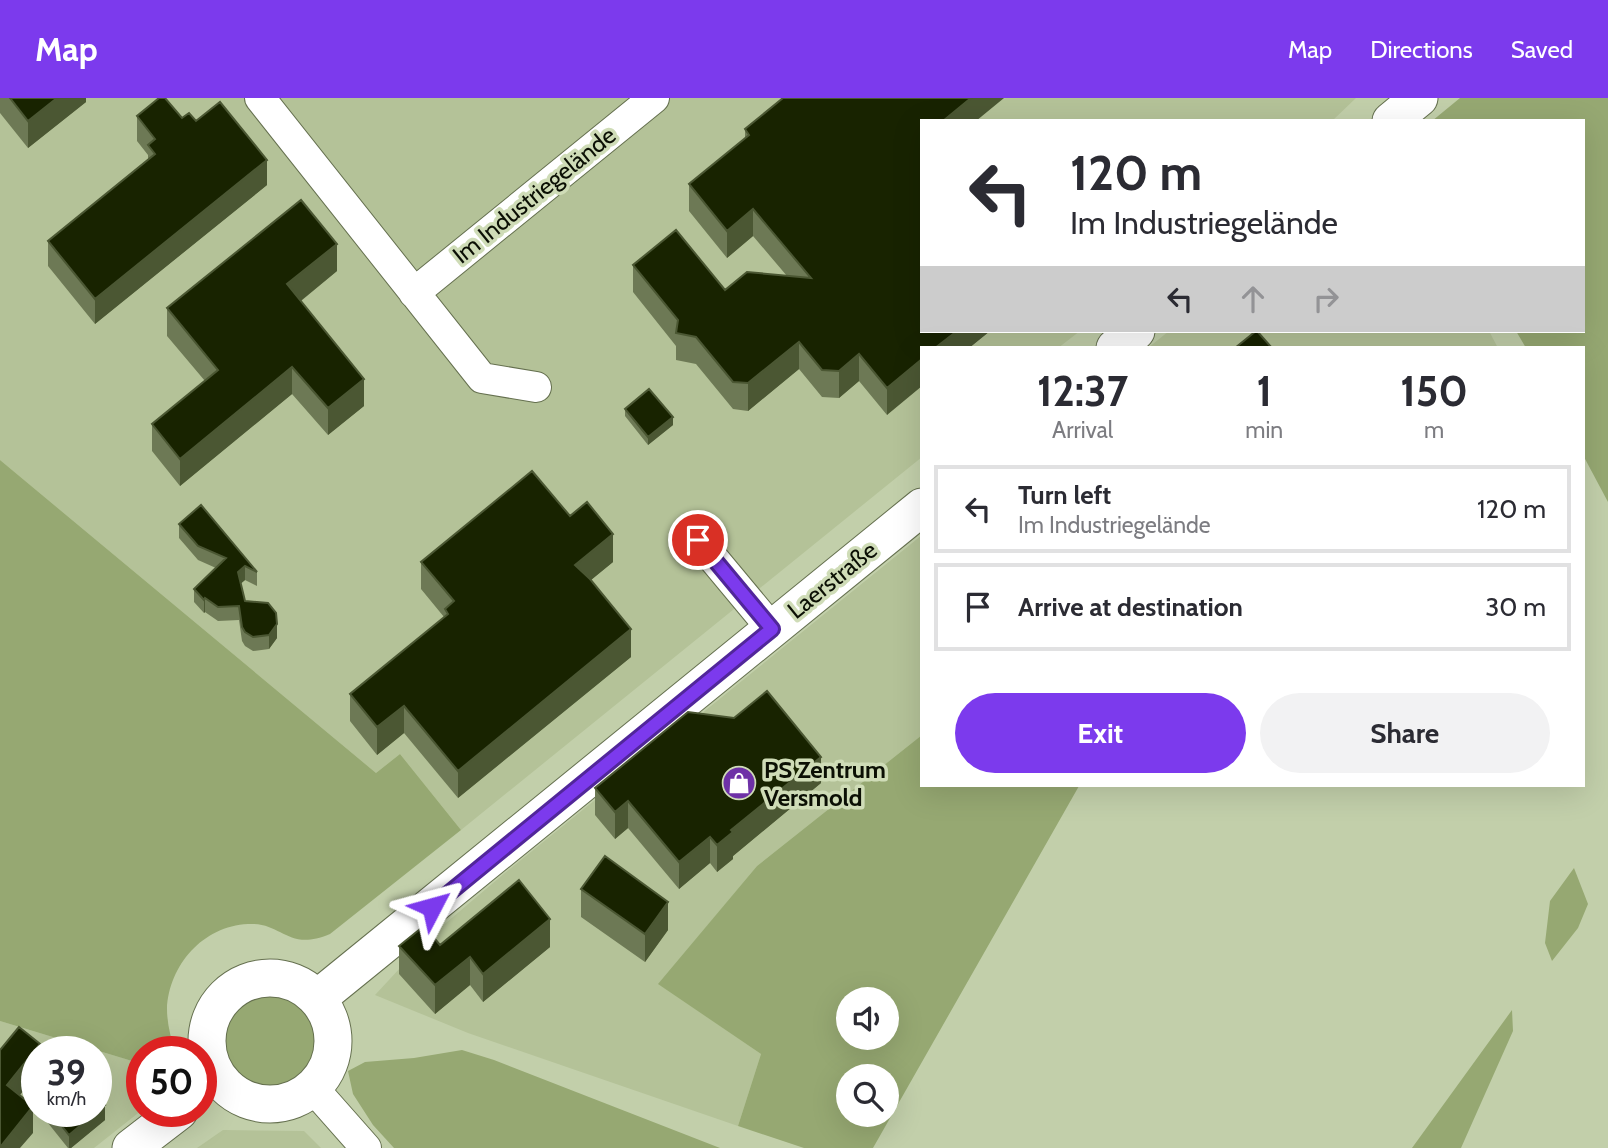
<!DOCTYPE html>
<meta charset="utf-8">
<style>
:root{--surface:#fff;--page:#f2f2f3;--text:#2b2b33;--muted:#7c7c81;--line:#e1e1e2;--accent:#7c3aed}
body{margin:0;font-family:Cabin,sans-serif;background:var(--page);color:var(--text);height:100vh;display:flex;flex-direction:column;font-size:26px;white-space:nowrap}
*{box-sizing:border-box;margin:0}
p{font-size:23px;color:var(--muted)}
.icon{flex:none;width:38px;height:38px;fill:none;stroke:currentColor;stroke-width:2;stroke-linecap:round;stroke-linejoin:round}
.map{position:relative;flex:1;overflow:hidden}
.panel{position:absolute;left:920px;top:248px;width:665px;height:441px;display:flex;flex-direction:column;background:var(--surface);border-radius:0px;box-shadow:0 7px 28px #0002}
.panel>*{flex:none}
.top-card{position:absolute;left:920px;top:21px;width:665px;height:214px;border-radius:0px;box-shadow:0 7px 28px #0002;background:#fff;color:var(--text);overflow:hidden}
.fabs{position:absolute;left:836px;top:889px;display:grid;gap:14px}
.fabs a{display:grid;place-items:center;width:63px;height:63px;border-radius:50%;background:var(--surface);box-shadow:0 7px 28px #0002;font-size:35px}
.speed{position:absolute;left:21px;top:938px;display:flex;gap:14px;font-size:35px;font-weight:700;text-align:center}
.speed>*{display:grid;place-content:center;width:91px;height:91px;border-radius:50%;background:var(--surface);box-shadow:0 7px 28px #0002;line-height:1}
.speed small{font-size:18px;font-weight:400}
.speed .limit{border:10px solid #d22;background:#fff;color:#111}
.pin{position:absolute;display:grid;place-items:center;width:60px;height:60px;color:#fff;margin:-30px;border:4px solid #fff;border-radius:50%;box-shadow:0 2px 7px #0007}
.me{position:absolute;width:77px;margin:-38px;rotate:51deg;stroke-linejoin:round;filter:drop-shadow(0 0 5px #0008)}
.turn{display:flex;align-items:center;gap:24px;height:147px;padding:0 35px;font-size:32px}
.turn .icon{width:91px;height:91px;stroke-width:2.5}
.turn b{display:block;font-size:49px;line-height:60px}
.lanes{display:flex;align-items:center;height:66px;padding:0 35px;background:#0003;justify-content:center;gap:35px;direction:ltr}
.lanes .off{opacity:.35}
.eta{display:flex;justify-content:space-evenly;align-items:center;height:119px;text-align:center}
.eta b{font-size:42px;font-weight:700;line-height:49px}
.cta{display:flex;gap:14px;margin-top:auto;padding:14px 35px}
.cta a{flex:1;height:80px;border-radius:42px;background:var(--accent);color:#fff;font-size:28px;font-weight:700;line-height:80px;text-align:center}
.cta a+a{background:var(--page);color:var(--text)}
ul{padding:0;list-style:none}
li{display:flex;align-items:center;gap:21px;height:88px;margin:0 14px 10px;padding:0 21px;border:4px solid var(--line);border-radius:0px}
li div{flex:1}
li b{display:block;font-size:26px}
li em{font-style:normal}
header{display:flex;align-items:center;gap:42px;box-sizing:border-box;height:98px;padding:0 35px;background:var(--accent);color:#fff}
header strong{font-size:33px}
nav{display:flex;gap:38px;margin-inline-start:auto;font-size:24px}
.map>svg:first-child{display:block}
.built{fill:#b4c298;fill-rule:evenodd}
.green{fill:#96a872;fill-rule:evenodd}
.lines{fill:none;stroke-linecap:round;stroke-linejoin:round}
.minor-casing{stroke:#65704f;stroke-width:32}
.major-casing{stroke:#65704f;stroke-width:39}
.minor{stroke:#fff;stroke-width:30}
.major{stroke:#fff;stroke-width:37}
.wall{fill:#6d7955}
.shaded-wall{fill:#4b5733}
.building{fill:#182300;stroke:#4b5733;stroke-width:2}
.route-casing{stroke:#51269a;stroke-width:18}
.route{stroke:#7c3aed;stroke-width:12}
.labels{text-anchor:middle;dominant-baseline:central;stroke-width:7;stroke-linejoin:round;paint-order:stroke}
.street-label{font-size:24px;fill:#0b0f04;stroke:#cfdcb7}
.poi-label{font-size:24px;font-weight:bold;fill:#0b0f04;stroke:#cfdcb7;text-anchor:start}
</style>
<header>
<strong>Map</strong>
<nav><a>Map</a><a>Directions</a><a>Saved</a></nav>
</header>
<div class="map">
<svg width="1608" height="1050" viewBox="0 0 1608 1050">
<rect width="100%" height="100%" fill="#c2cfaa"/>
<path class="built" d="M 0,0 L 1356,0 L 1332,23 L 922,23 L 922,233 L 1080,233 L 1058,250 L 922,250 L 922,359 L 461,732 L 400,656 L 376,675 L 0,362 Z
M 1169,233 L 1489,233 L 1498,250 L 1148,250 Z
M 922,437 L 922,637 L 757,768 L 659,886 L 761,956 L 738,1028 L 468,935 L 375,897 L 427,841 L 506,774 Z
M 0,923 L 142,966 L 142,1012 L 94,1050 L 0,1050 ZM 37,954 L 96,954 L 96,1013 L 37,1013 Z
M 223,1032 L 304,1033 L 321,1050 L 197,1050 Z"/>
<path class="green" d="M 1460,0 L 1608,0 L 1608,404 L 1584,359 L 1584,250 L 1526,250 L 1516,233 L 1584,233 L 1584,23 L 1432,23 Z
M 0,362 L 376,675 L 400,656 L 461,732 L 330,836 C 287,854 283,824 248,826 C 203,828 169,867 167,911 C 167,926 171,940 175,954 L 142,954 L 142,966 L 0,923 Z
M 922,637 L 922,688 L 1079,688 L 873,1050 L 804,1050 L 738,1028 L 761,956 L 658,886 L 757,768 ZM 887,901 L 887,940 L 849,940 L 849,901 ZM 887,978 L 887,1017 L 849,1017 L 849,978 Z
M 1574,770 L 1588,806 L 1578,830 L 1552,863 L 1545,845 L 1550,803 Z
M216 942a52 52 0 1 1 104 0a52 52 0 1 1-104 0Z
M 1512,912 L 1513,933 L 1461,1050 L 1412,1050 Z
M 462,952 L 494,962 L 720,1050 L 394,1050 L 373,1027 L 353,996 L 348,973 L 365,964 L 414,960 Z"/>
<g class="lines">
<defs>
<path id="minor" d="M 260,0 L 482,280 L 536,289
M 414,195 L 654,0
M 698,442 L 772,531
M 313,990 L 366,1050"/>
<path id="major" d="M 1391,23 L 1419,0
M 1115,250 L 1136,233
M207 943a63 63 0 1 1 126 0a63 63 0 1 1-126 0Z
M 318,900 L 922,409
M 131,1050 L 179,1013"/>
</defs>
<use href="#minor" class="minor-casing"/>
<use href="#major" class="major-casing"/>
<use href="#minor" class="minor"/>
<use href="#major" class="major"/>
</g>
<path class="wall" d="M 0,0 L 86,0 L 86,4 L 28,50 L 0,15 Z
M 137,18 L 182,20 L 196,23 L 267,87 L 95,226 L 48,168 L 48,143 L 148,62 L 148,57 L 137,43 Z
M 922,23 L 922,233 L 990,233 L 969,250 L 922,250 L 887,317 L 859,283 L 839,300 L 822,299 L 799,271 L 748,313 L 733,311 L 696,266 L 676,262 L 676,248 L 633,194 L 633,167 L 725,192 L 787,178 L 753,138 L 727,160 L 689,113 L 689,86 L 745,40 L 745,31 Z
M 337,173 L 301,203 L 364,308 L 328,337 L 292,296 L 180,388 L 152,353 L 152,326 L 205,283 L 167,238 L 167,210 Z
M 625,311 L 673,327 L 648,347 L 625,318 Z
M 570,418 L 613,464 L 591,482 L 631,559 L 458,700 L 404,635 L 377,657 L 350,623 L 350,596 L 444,519 L 421,491 L 421,464 Z
M 179,426 L 257,474 L 257,488 L 245,482 L 240,486 L 245,503 L 277,540 L 269,551 L 253,553 L 245,548 L 242,543 L 239,522 L 218,523 L 205,514 L 204,515 L 194,504 L 194,491 L 216,470 L 198,462 L 179,440 Z
M 821,685 L 733,758 L 733,761 L 717,774 L 710,765 L 679,791 L 628,730 L 615,741 L 595,717 L 595,690 Z
M 581,791 L 668,832 L 645,864 L 581,819 Z
M 440,847 L 550,849 L 483,904 L 470,887 L 435,916 L 399,876 L 399,848 Z
M 48,1013 L 96,1013 L 105,1022 L 71,1050 L 68,1050 L 48,1025 Z"/>
<path class="shaded-wall" d="M 57,0 L 86,0 L 86,4 L 28,50 L 28,23 Z
M 971,0 L 1004,0 L 976,23 L 943,23 Z
M 267,62 L 267,87 L 95,226 L 95,201 Z
M 753,111 L 753,138 L 727,160 L 727,133 Z
M 337,146 L 337,173 L 287,214 L 287,186 Z
M 957,233 L 990,233 L 969,250 L 935,250 Z
M 799,244 L 799,271 L 748,313 L 748,285 Z
M 859,256 L 859,283 L 839,300 L 839,273 Z
M 922,261 L 922,288 L 887,317 L 887,290 Z
M 292,269 L 292,296 L 180,388 L 180,361 Z
M 364,281 L 364,308 L 328,337 L 328,310 Z
M 673,319 L 673,327 L 648,347 L 648,339 Z
M 613,436 L 613,464 L 575,495 L 575,467 Z
M 245,468 L 245,482 L 238,488 L 238,474 Z
M 205,500 L 205,514 L 204,515 L 204,502 Z
M 277,526 L 277,540 L 269,551 L 269,537 Z
M 631,531 L 631,559 L 458,700 L 458,673 Z
M 404,608 L 404,635 L 377,657 L 377,629 Z
M 821,659 L 821,685 L 733,758 L 733,761 L 717,774 L 717,747 L 731,732 Z
M 628,703 L 628,730 L 615,741 L 615,714 Z
M 710,739 L 710,765 L 679,791 L 679,764 Z
M 668,804 L 668,832 L 645,864 L 645,836 Z
M 550,821 L 550,849 L 483,904 L 483,876 Z
M 470,859 L 470,887 L 435,916 L 435,887 Z
M 40,946 L 40,954 L 37,954 L 37,976 L 7,1013 L 7,987 Z
M 105,1007 L 105,1022 L 71,1050 L 69,1050 L 69,1037 Z
M 33,1008 L 33,1035 L 20,1050 L 1,1050 L 1,1048 Z"/>
<path class="building" d="M 10,0 L 57,0 L 28,23 Z
M 159,0 L 165,0 L 182,20 L 189,15 L 196,23 L 220,4 L 267,62 L 95,201 L 48,143 L 155,56 L 148,47 L 155,41 L 137,18 Z
M 783,0 L 971,0 L 943,23 L 922,23 L 922,233 L 957,233 L 935,250 L 922,250 L 922,261 L 887,290 L 859,256 L 839,273 L 822,272 L 799,244 L 748,285 L 733,284 L 696,239 L 676,235 L 678,222 L 633,167 L 676,132 L 725,192 L 747,174 L 811,180 L 753,111 L 727,133 L 689,86 L 749,37 L 745,31 Z
M 301,102 L 337,146 L 287,186 L 364,281 L 328,310 L 292,269 L 180,361 L 152,326 L 218,272 L 167,210 Z
M 1256,233 L 1257,233 L 1272,250 L 1235,250 Z
M 649,291 L 673,319 L 648,339 L 625,311 Z
M 532,373 L 570,418 L 587,404 L 613,436 L 575,467 L 590,481 L 631,531 L 458,673 L 404,608 L 377,629 L 350,596 L 448,516 L 445,511 L 454,503 L 421,464 Z
M 201,407 L 257,474 L 245,468 L 238,474 L 245,503 L 268,505 L 276,515 L 277,526 L 269,537 L 253,539 L 245,534 L 242,529 L 239,508 L 218,509 L 205,500 L 204,502 L 194,491 L 226,460 L 198,448 L 179,426 Z
M 767,593 L 821,659 L 731,732 L 733,734 L 717,747 L 710,739 L 679,764 L 628,703 L 615,714 L 595,690 L 688,614 L 734,620 Z
M 605,758 L 668,804 L 645,836 L 581,791 Z
M 519,782 L 550,821 L 483,876 L 470,859 L 435,887 L 399,848 L 424,828 L 440,847 Z
M 19,929 L 40,946 L 7,987 L 33,1008 L 1,1048 L 4,1050 L 0,1050 L 0,952 Z
M 96,997 L 105,1007 L 69,1037 L 50,1013 L 96,1013 Z"/>
<g class="lines">
<defs>
<path id="route" d="M 432,809 L 772,531 L 698,442"/>
</defs>
<use href="#route" class="route-casing"/>
<use href="#route" class="route"/>
</g>
<defs>
<symbol id="shop-disc" viewBox="-11 -11 22 22"><circle r="9.5" fill="#6e31a7" stroke="#cfdcb7"/><path d="M-5-2.5h2.3a2.7 3.5 0 0 1 5.4 0H5L5.5 6h-11ZM-1.5-2.5h3a1.5 2.3 0 0 0-3 0Z" fill="#fff"/></symbol>
</defs>
<g fill-rule="evenodd">
<use href="#shop-disc" x="720" y="666" width="38" height="38"/>
</g>
<g class="labels">
<g class="street-label">
<text transform="translate(534 97) rotate(-39)">Im Industriegelände</text>
<text transform="translate(832 482) rotate(-39)">Laerstraße</text>
</g>
<g class="poi-label">
<text x="764" y="671">PS Zentrum<tspan x="764" dy="28">Versmold</tspan></text>
</g>
</g>
</svg>
<div class="fabs">
<a><svg class="icon" aria-label="sound" viewBox="0 0 24 24"><path d="M4 9h4l5-4v14l-5-4H4zM17 9q2 3 0 6"/></svg></a>
<a><svg class="icon" aria-label="search" viewBox="0 0 24 24"><circle cx="10" cy="10" r="6"/><path d="M15 15l6 6"/></svg></a>
</div>
<div class="speed"><div>39<small>km/h</small></div><div class="limit">50</div></div>
<div class="pin" style="left:698px;top:442px;background:#d93025"><svg class="icon" aria-label="arrive" viewBox="0 0 24 24"><path d="M6 21V4h12l-3 4 3 4H6"/></svg></div>
<svg class="me" style="left:432px;top:809px" viewBox="-20 -20 40 40"><path d="M0-17L14 15 0 8-14 15z" fill="#7c3aed" stroke="#fff" stroke-width="4"/></svg>
<div class="top-card">
<div class="turn"><svg class="icon" aria-label="left" viewBox="0 0 24 24"><path d="M17 20v-9H6M10 6l-5 5 5 5"/></svg><div><b>120 m</b>Im Industriegelände</div></div>
<div class="lanes"><svg class="icon" aria-label="left" viewBox="0 0 24 24"><path d="M17 20v-9H6M10 6l-5 5 5 5"/></svg><svg class="icon off" aria-label="ahead" viewBox="0 0 24 24"><path d="M12 20V5M6 11l6-6 6 6"/></svg><svg class="icon off" aria-label="right" viewBox="0 0 24 24"><path d="M7 20v-9h11M14 6l5 5-5 5"/></svg></div>
</div>
<section class="panel">
<div class="eta">
<div><b>12:37</b><p>Arrival</p></div>
<div><b>1</b><p>min</p></div>
<div><b>150</b><p>m</p></div>
</div>
<ul>
<li><svg class="icon" aria-label="left" viewBox="0 0 24 24"><path d="M17 20v-9H6M10 6l-5 5 5 5"/></svg><div><b>Turn left</b><p>Im Industriegelände</p></div><em>120 m</em></li>
<li><svg class="icon" aria-label="arrive" viewBox="0 0 24 24"><path d="M6 21V4h12l-3 4 3 4H6"/></svg><div><b>Arrive at destination</b></div><em>30 m</em></li>
</ul>
<div class="cta"><a>Exit</a><a>Share</a></div>
</section>
</div>
